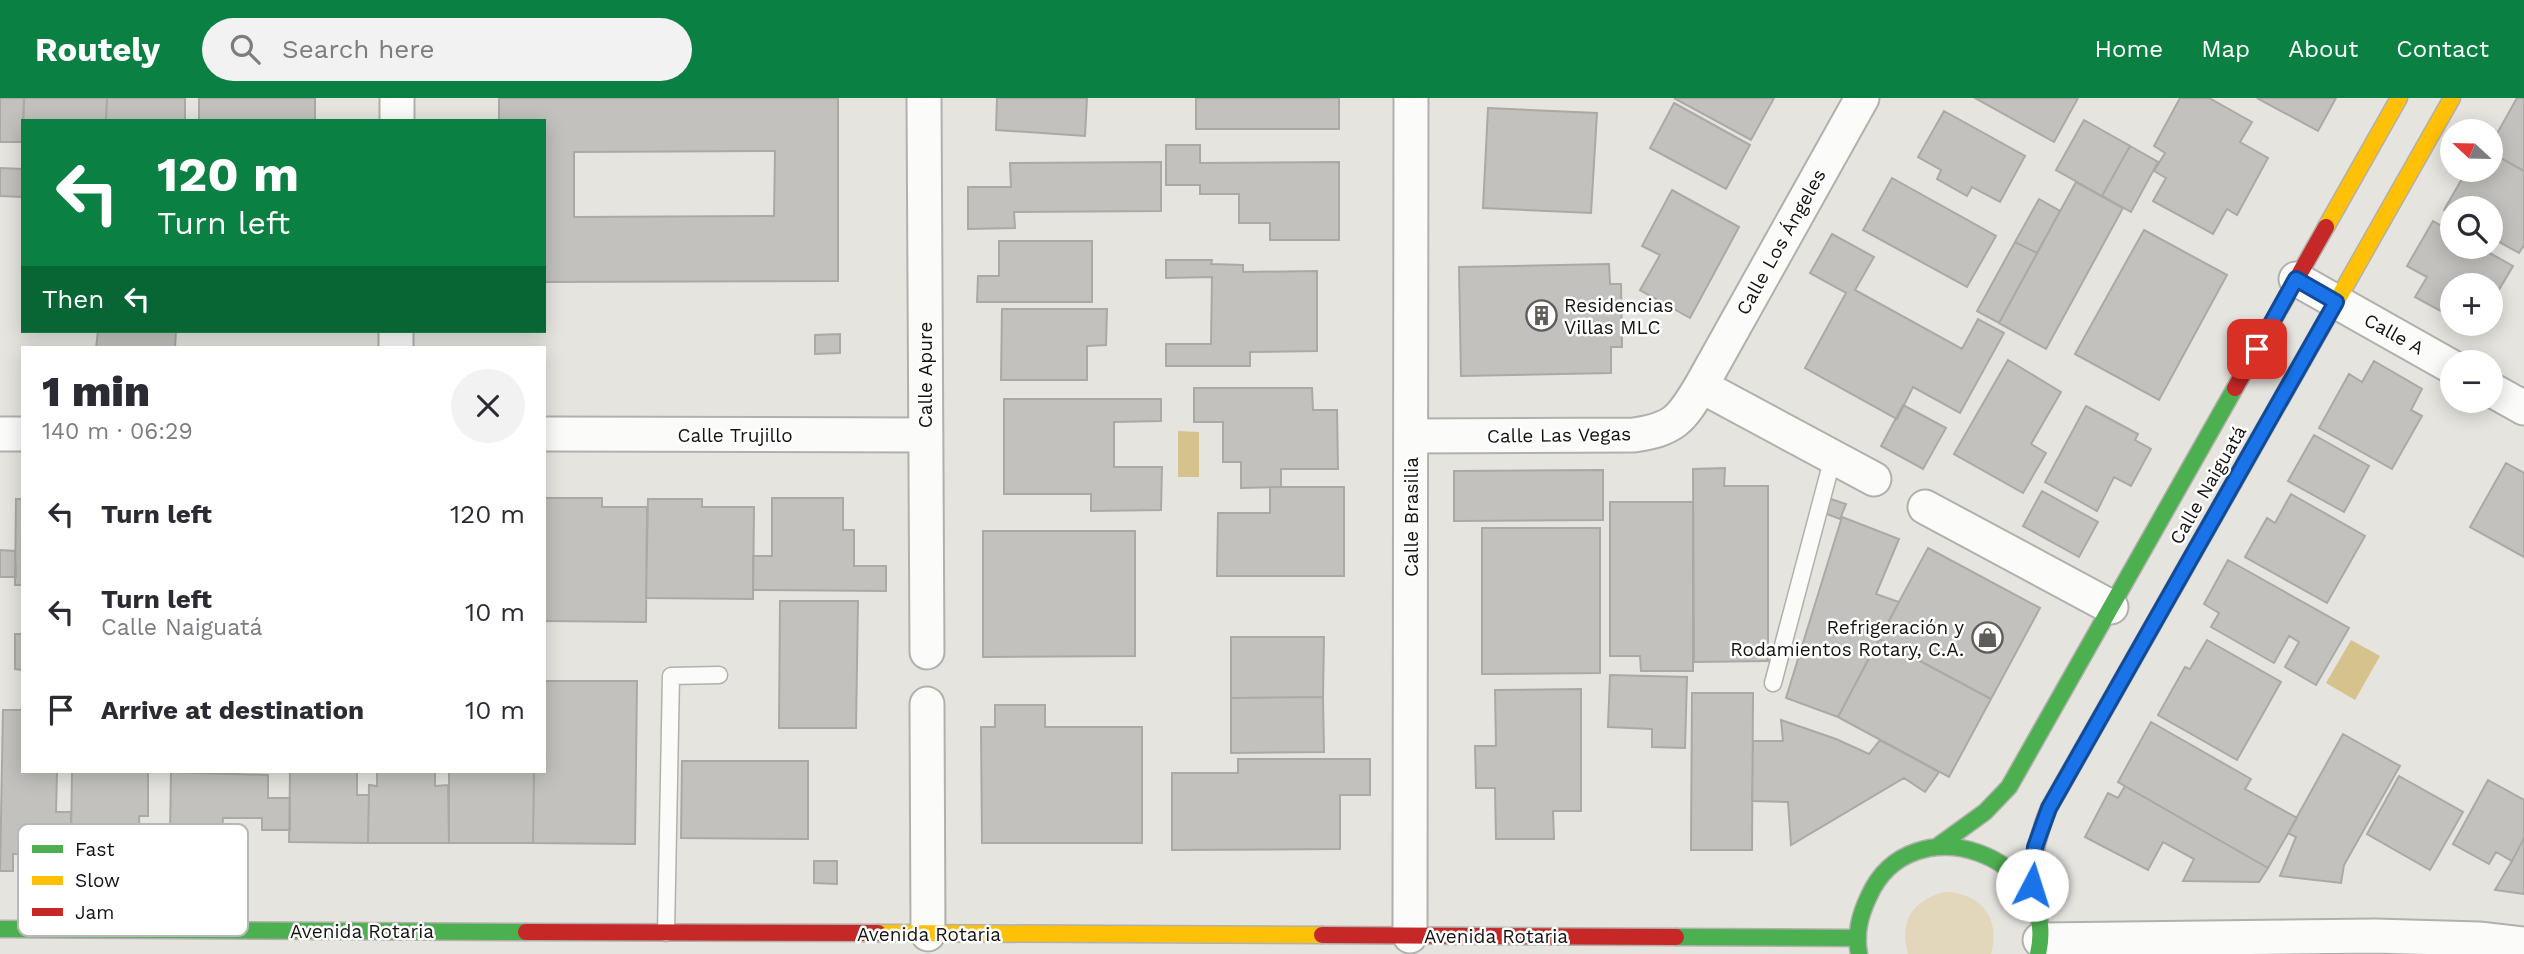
<!DOCTYPE html>
<meta charset="utf-8">
<style>
:root{--surface:#fff;--page:#f2f2f3;--text:#2b2b33;--muted:#7c7c81;--accent:#0b8043}
body{margin:0;font-family:"Work Sans",sans-serif;background:var(--page);color:var(--text);height:100vh;display:flex;flex-direction:column;font-size:26px;white-space:nowrap}
*{box-sizing:border-box;margin:0}
p{font-size:23px;color:var(--muted)}
.icon{flex:none;width:38px;height:38px;fill:none;stroke:currentColor;stroke-width:2;stroke-linecap:round;stroke-linejoin:round}
.map{position:relative;flex:1;overflow:hidden}
.side{position:absolute;left:21px;top:248px;width:525px;height:427px;display:flex;flex-direction:column;background:var(--surface);border-radius:0px;box-shadow:0 4px 18px #0003}
.side>*{flex:none}
.hud{position:absolute;left:21px;top:21px;width:525px;height:214px;border-radius:0px;box-shadow:0 4px 18px #0003;background:#0b8043;color:#fff;overflow:hidden}
.needle{width:46px;rotate:292deg}
.tools{position:absolute;left:2440px;top:21px;display:grid;gap:14px}
.tools a{display:grid;place-items:center;width:63px;height:63px;border-radius:50%;background:var(--surface);box-shadow:0 4px 18px #0003;font-size:35px}
.pin{position:absolute;display:grid;place-items:center;width:60px;height:60px;color:#fff;margin:-30px;border-radius:14px;box-shadow:0 4px 10px #0006}
.me{position:absolute;width:77px;margin:-38px;rotate:5deg;stroke-linejoin:round;filter:drop-shadow(0 0 5px #0008)}
.turn{display:flex;align-items:center;gap:24px;height:147px;padding:0 21px;font-size:32px}
.turn .icon{width:91px;height:91px;stroke-width:2.5}
.turn b{display:block;font-size:49px;line-height:60px}
.then{display:flex;align-items:center;height:66px;padding:0 21px;background:#0003;gap:14px;font-size:26px}
.round{display:grid;place-items:center;flex:none;width:74px;height:74px;border-radius:37px;background:var(--page)}
.summary{display:flex;align-items:center;justify-content:space-between;height:119px;padding:0 21px}
h1{font-size:42px;font-weight:800;line-height:52px}
ul{padding:0;list-style:none}
li{display:flex;align-items:center;gap:21px;height:98px;padding:0 21px}
li div{flex:1}
li b{display:block;font-size:26px}
li em{font-style:normal}
header{display:flex;align-items:center;gap:42px;box-sizing:border-box;height:98px;padding:0 35px;background:var(--accent);color:#fff}
header strong{font-size:33px}
nav{display:flex;gap:38px;margin-inline-start:auto;font-size:24px}
.search{width:490px;height:63px;background:var(--page);display:flex;align-items:center;gap:18px;box-sizing:border-box;padding:0 24px;border-radius:38px;color:var(--muted);font-size:26px}
.map>svg:first-child{display:block}
.green{fill:#e2d7bb}
.water{fill:#d5c28c}
.building{fill:#c3c1bd;stroke:#aba9a5;stroke-width:2;fill-rule:evenodd}
.lines{fill:none;stroke-linecap:round;stroke-linejoin:round}
.lane-casing{stroke:#b1b0ac;stroke-width:19}
.street-casing{stroke:#b1b0ac;stroke-width:37}
.fast-casing{stroke:#b1b0ac;stroke-width:19}
.slow-casing{stroke:#b1b0ac;stroke-width:19}
.jam-casing{stroke:#b1b0ac;stroke-width:19}
.lane{stroke:#fbfbfa;stroke-width:16}
.street{stroke:#fbfbfa;stroke-width:33}
.fast{stroke:#4caf50;stroke-width:16}
.slow{stroke:#ffc107;stroke-width:16}
.jam{stroke:#c62828;stroke-width:16}
.route-casing{stroke:#114b97;stroke-width:18}
.route{stroke:#1a73e8;stroke-width:12}
.labels{text-anchor:middle;dominant-baseline:central;stroke-width:5;stroke-linejoin:round;paint-order:stroke}
.street-label{font-size:19px;fill:#161411;stroke:#fff}
.poi-label{font-size:19px;fill:#161411;stroke:#fff;text-anchor:start}
.key{fill:#fff;stroke:#b9b8b8;stroke-width:2}
.key-label{font-size:19px;fill:#161411}
</style>
<header>
<strong>Routely</strong>
<div class="search"><svg class="icon" aria-label="search" viewBox="0 0 24 24"><circle cx="10" cy="10" r="6"/><path d="M15 15l6 6"/></svg>Search here</div>
<nav><a>Home</a><a>Map</a><a>About</a><a>Contact</a></nav>
</header>
<div class="map">
<svg width="2524" height="856" viewBox="0 0 2524 856">
<rect width="100%" height="100%" fill="#e6e4df"/>
<path class="green" d="M 1944,794 C 1981,794 2001,821 1991,856 L 1908,856 C 1899,823 1912,803 1944,794 Z"/>
<path class="water" d="M 1178,333 L 1199,334 L 1199,379 L 1178,379 Z
M 2351,542 L 2380,558 L 2355,602 L 2326,585 Z"/>
<path class="building" d="M 0,0 L 24,0 L 23,44 L 0,44 Z
M 24,0 L 107,0 L 106,23 L 23,23 Z
M 107,0 L 185,0 L 185,23 L 106,23 Z
M 199,0 L 315,0 L 315,23 L 199,23 Z
M 499,0 L 838,0 L 838,183 L 544,184 L 544,23 L 499,23 ZM 775,53 L 774,118 L 574,119 L 574,54 Z
M 997,0 L 1087,0 L 1085,38 L 996,32 Z
M 1196,0 L 1339,0 L 1339,31 L 1196,31 Z
M 1674,0 L 1774,0 L 1751,42 Z
M 1975,0 L 2078,0 L 2054,44 Z
M 2180,0 L 2209,0 L 2252,24 L 2240,44 L 2268,60 L 2237,117 L 2227,111 L 2213,136 L 2153,103 L 2166,80 L 2154,73 L 2165,55 L 2154,48 Z
M 2257,0 L 2336,0 L 2318,33 Z
M 2517,0 L 2524,0 L 2524,73 L 2490,54 L 2490,48 Z
M 1674,5 L 1750,47 L 1726,91 L 1650,50 Z
M 1488,10 L 1597,15 L 1591,115 L 1483,110 Z
M 1944,13 L 2025,58 L 2000,104 L 1972,89 L 1967,98 L 1937,81 L 1941,72 L 1918,59 Z
M 2084,22 L 2130,48 L 2102,98 L 2056,72 Z
M 1166,47 L 1200,47 L 1200,65 L 1339,64 L 1339,142 L 1270,142 L 1270,125 L 1239,125 L 1239,96 L 1200,96 L 1200,87 L 1166,87 Z
M 2130,48 L 2158,64 L 2131,114 L 2102,98 Z
M 2490,54 L 2524,73 L 2524,147 L 2519,155 L 2490,139 L 2490,110 L 2452,110 L 2452,117 L 2444,112 L 2463,79 L 2471,83 L 2477,72 L 2490,72 Z
M 1161,64 L 1161,113 L 1014,114 L 1015,130 L 968,131 L 968,89 L 1011,89 L 1010,65 Z
M 0,70 L 23,71 L 23,99 L 0,98 Z
M 1892,80 L 1996,138 L 1967,189 L 1863,132 Z
M 2076,84 L 2123,110 L 2046,251 L 1999,225 Z
M 1672,92 L 1739,129 L 1690,220 L 1640,192 L 1660,157 L 1642,148 Z
M 2039,101 L 2060,113 L 2037,155 L 2015,144 Z
M 2433,123 L 2452,134 L 2452,149 L 2479,149 L 2513,168 L 2490,207 L 2490,187 L 2452,187 L 2452,219 L 2415,199 L 2427,179 L 2407,168 Z
M 2144,132 L 2227,177 L 2159,302 L 2075,256 Z
M 1832,136 L 1874,159 L 1855,192 L 1962,251 L 1978,221 L 2004,235 L 1960,315 L 1913,289 L 1897,321 L 1805,270 L 1846,195 L 1810,175 Z
M 999,143 L 1092,143 L 1092,204 L 977,204 L 978,178 L 999,178 Z
M 2015,144 L 2037,155 L 1999,225 L 1977,213 Z
M 1166,162 L 1212,162 L 1211,166 L 1243,167 L 1243,174 L 1317,173 L 1317,253 L 1250,254 L 1250,268 L 1166,268 L 1166,246 L 1211,246 L 1212,179 L 1166,180 Z
M 1609,166 L 1610,186 L 1621,186 L 1622,249 L 1611,249 L 1611,275 L 1461,278 L 1459,169 Z
M 1002,211 L 1107,211 L 1106,247 L 1087,248 L 1087,282 L 1001,282 Z
M 2463,226 L 2480,226 L 2476,233 Z
M 98,233 L 176,233 L 175,250 L 96,250 Z
M 840,236 L 840,255 L 815,256 L 815,237 Z
M 2008,262 L 2061,294 L 2031,346 L 2046,355 L 2023,395 L 1954,356 Z
M 2374,263 L 2422,291 L 2411,312 L 2422,318 L 2392,371 L 2319,330 L 2349,276 L 2362,284 Z
M 1194,290 L 1312,290 L 1313,312 L 1337,312 L 1338,371 L 1281,371 L 1281,389 L 1241,390 L 1241,364 L 1223,364 L 1223,324 L 1194,324 Z
M 1004,301 L 1161,301 L 1161,323 L 1114,324 L 1114,369 L 1162,369 L 1161,412 L 1091,413 L 1091,396 L 1004,396 Z
M 1903,307 L 1946,330 L 1923,371 L 1881,348 Z
M 2086,308 L 2138,336 L 2135,342 L 2151,351 L 2131,388 L 2114,379 L 2097,413 L 2045,384 Z
M 2314,337 L 2369,368 L 2344,414 L 2288,383 Z
M 2506,365 L 2524,375 L 2524,459 L 2470,429 Z
M 1725,370 L 1724,388 L 1768,388 L 1768,563 L 1694,564 L 1693,371 Z
M 1603,372 L 1603,422 L 1454,423 L 1454,373 Z
M 1270,389 L 1344,389 L 1344,478 L 1217,478 L 1218,415 L 1270,415 Z
M 2042,393 L 2098,424 L 2079,459 L 2023,428 Z
M 2291,396 L 2365,438 L 2327,505 L 2245,459 L 2267,420 L 2275,425 Z
M 544,400 L 602,400 L 602,409 L 647,409 L 646,524 L 544,523 Z
M 772,400 L 843,400 L 843,432 L 854,432 L 854,468 L 886,468 L 886,493 L 753,492 L 753,458 L 772,458 Z
M 1828,400 L 1846,406 L 1840,421 L 1824,415 Z
M 16,401 L 23,401 L 23,487 L 15,487 Z
M 648,401 L 702,401 L 702,409 L 754,409 L 753,501 L 646,500 Z
M 1610,404 L 1693,404 L 1693,573 L 1641,573 L 1640,558 L 1610,558 Z
M 1842,419 L 1899,441 L 1876,496 L 1899,504 L 1838,619 L 1786,600 Z
M 1482,430 L 1600,430 L 1600,575 L 1482,576 Z
M 983,433 L 1135,433 L 1135,558 L 983,559 Z
M 1928,450 L 2040,510 L 1991,601 L 1879,541 Z
M 0,452 L 15,453 L 16,479 L 0,479 Z
M 2228,462 L 2349,530 L 2316,587 L 2285,569 L 2299,544 L 2289,538 L 2274,565 L 2211,529 L 2219,515 L 2204,506 Z
M 780,503 L 858,503 L 856,630 L 779,630 Z
M 15,536 L 23,536 L 23,572 L 15,571 Z
M 1231,539 L 1324,539 L 1323,599 L 1231,600 Z
M 1879,541 L 1991,601 L 1949,679 L 1838,619 Z
M 2207,542 L 2281,584 L 2237,662 L 2158,617 L 2185,569 L 2190,571 Z
M 1610,577 L 1687,579 L 1685,650 L 1652,649 L 1652,631 L 1608,629 Z
M 544,583 L 637,583 L 635,746 L 533,745 L 534,674 L 544,674 Z
M 1581,591 L 1581,713 L 1553,713 L 1554,741 L 1496,741 L 1495,690 L 1476,690 L 1475,648 L 1496,648 L 1495,592 Z
M 1692,595 L 1753,595 L 1752,752 L 1691,752 Z
M 1323,599 L 1324,654 L 1231,655 L 1231,600 Z
M 995,607 L 1045,607 L 1045,629 L 1142,629 L 1142,745 L 982,745 L 981,629 L 995,629 Z
M 3,612 L 23,612 L 23,674 L 57,674 L 56,714 L 71,714 L 71,747 L 40,747 L 40,756 L 13,756 L 13,773 L 0,773 Z
M 1781,622 L 1836,641 L 1869,656 L 1880,642 L 1939,674 L 1925,694 L 1904,680 L 1791,747 L 1788,704 L 1752,703 L 1753,643 L 1783,643 Z
M 2151,624 L 2251,681 L 2245,691 L 2297,720 L 2268,770 L 2118,684 Z
M 2343,636 L 2400,668 L 2344,767 L 2341,785 L 2280,778 L 2296,739 L 2288,735 Z
M 1238,661 L 1370,661 L 1370,697 L 1340,697 L 1340,751 L 1172,752 L 1172,675 L 1238,675 Z
M 682,663 L 808,663 L 808,741 L 681,740 Z
M 72,674 L 148,674 L 148,718 L 139,718 L 140,741 L 157,741 L 157,770 L 127,770 L 127,752 L 88,752 L 88,741 L 71,741 Z
M 171,674 L 268,677 L 268,700 L 290,700 L 290,732 L 262,732 L 262,720 L 223,720 L 222,738 L 170,738 Z
M 290,674 L 357,674 L 357,697 L 369,697 L 368,745 L 289,744 Z
M 377,674 L 435,674 L 435,688 L 448,687 L 449,745 L 368,745 L 369,687 L 377,688 Z
M 449,674 L 534,674 L 533,745 L 449,745 Z
M 2399,678 L 2463,714 L 2430,772 L 2367,736 Z
M 2488,682 L 2524,702 L 2524,740 L 2512,763 L 2496,754 L 2489,766 L 2453,746 Z
M 2125,688 L 2268,770 L 2259,784 L 2183,783 L 2194,761 L 2163,744 L 2148,772 L 2085,739 L 2108,695 L 2118,700 Z
M 2524,740 L 2524,796 L 2495,792 L 2512,763 Z
M 814,763 L 837,763 L 837,786 L 814,785 Z"/>
<g class="lines">
<defs>
<path id="lane" d="M 1773,585 L 1833,359
M 666,835 L 671,578 L 719,577"/>
<path id="street" d="M 924,0 L 927,554
M 397,23 L 397,0
M 2296,181 L 2452,269
M 396,250 L 396,233
M 1701,288 L 1874,381
M 2490,291 L 2524,310
M 0,336 L 23,336
M 544,336 L 926,337
M 1411,338 L 1634,337 C 1674,331 1681,322 1701,288 L 1862,0
M 1925,409 L 2111,509
M 927,606 L 928,836
M 1410,838 L 1411,0
M 2040,842 L 2375,838 L 2479,841 L 2524,846"/>
<path id="fast" d="M 1938,748 L 1985,714 L 2009,689 L 2235,290
M 2034,804 C 2030,770 2036,741 2049,710 L 2234,384
M 0,831 L 526,834
M 1676,839 L 1858,840
M 1859,856 C 1855,835 1860,817 1869,798 C 1911,704 2061,757 2038,856"/>
<path id="slow" d="M 2326,129 L 2399,0
M 2234,384 L 2452,0
M 878,835 L 1322,837"/>
<path id="jam" d="M 2235,290 L 2326,129
M 526,834 L 878,835
M 1322,837 L 1676,839"/>
</defs>
<use href="#lane" class="lane-casing"/>
<use href="#street" class="street-casing"/>
<use href="#fast" class="fast-casing"/>
<use href="#slow" class="slow-casing"/>
<use href="#jam" class="jam-casing"/>
<use href="#lane" class="lane"/>
<use href="#street" class="street"/>
<use href="#fast" class="fast"/>
<use href="#slow" class="slow"/>
<use href="#jam" class="jam"/>
</g>
<g class="lines">
<defs>
<path id="route" d="M 2032,787 L 2035,749 L 2049,710 L 2336,204 L 2296,181 L 2257,251"/>
</defs>
<use href="#route" class="route-casing"/>
<use href="#route" class="route"/>
</g>
<defs>
<symbol id="building-ring" viewBox="-11 -11 22 22"><circle r="9.5" fill="#fff" stroke="#5f5d59" stroke-width="1.5"/><path d="M-4-6H4V6H1V3H-1V6H-4ZM-2.5-4.3h1.7v1.8h-1.7ZM.8-4.3h1.7v1.8H.8ZM-2.5-1h1.7V.8h-1.7ZM.8-1h1.7V.8H.8Z" fill="#5f5d59"/></symbol>
<symbol id="shop-ring" viewBox="-11 -11 22 22"><circle r="9.5" fill="#fff" stroke="#5f5d59" stroke-width="1.5"/><path d="M-5-2.5h2.3a2.7 3.5 0 0 1 5.4 0H5L5.5 6h-11ZM-1.5-2.5h3a1.5 2.3 0 0 0-3 0Z" fill="#5f5d59"/></symbol>
</defs>
<g fill-rule="evenodd">
<use href="#building-ring" x="1524" y="200" width="35" height="35"/>
<use href="#shop-ring" x="1970" y="522" width="35" height="35"/>
</g>
<g class="labels">
<g class="street-label">
<text transform="translate(1781 144) rotate(-61)">Calle Los Ángeles</text>
<text transform="translate(2394 236) rotate(29)">Calle A</text>
<text transform="translate(925 277) rotate(-90)">Calle Apure</text>
<text x="735" y="337">Calle Trujillo</text>
<text transform="translate(1559 337) rotate(-1)">Calle Las Vegas</text>
<text transform="translate(2208 387) rotate(-60)">Calle Naiguatá</text>
<text transform="translate(1411 419) rotate(-90)">Calle Brasilia</text>
<text x="362" y="833">Avenida Rotaria</text>
<text x="929" y="836">Avenida Rotaria</text>
<text x="1496" y="838">Avenida Rotaria</text>
</g>
<g class="poi-label">
<text x="1564" y="207">Residencias<tspan x="1564" dy="22">Villas MLC</tspan></text>
<text x="1964" y="529" text-anchor="end">Refrigeración y<tspan x="1964" dy="22">Rodamientos Rotary, C.A.</tspan></text>
</g>
</g>
<rect x="18" y="726" width="230" height="112" rx="10" class="key"/>
<rect x="32" y="747" width="31" height="8" fill="#4caf50"/>
<rect x="32" y="778" width="31" height="9" fill="#ffc107"/>
<rect x="32" y="810" width="31" height="8" fill="#c62828"/>
<g class="key-label">
<text x="75" y="758">Fast</text>
<text x="75" y="789">Slow</text>
<text x="75" y="821">Jam</text>
</g>
</svg>
<div class="tools">
<a><svg class="needle" viewBox="-14 -14 28 28"><path d="M0-13l5 13h-10z" fill="#e53935"/><path d="M0 13l5-13h-10z" fill="#7c7c81"/></svg></a>
<a><svg class="icon" aria-label="search" viewBox="0 0 24 24"><circle cx="10" cy="10" r="6"/><path d="M15 15l6 6"/></svg></a>
<a>+</a>
<a>−</a>
</div>
<div class="pin" style="left:2257px;top:251px;background:#d93025"><svg class="icon" aria-label="arrive" viewBox="0 0 24 24"><path d="M6 21V4h12l-3 4 3 4H6"/></svg></div>
<svg class="me" style="left:2032px;top:787px" viewBox="-20 -20 40 40"><circle r="19" fill="#fff"/><path d="M0-13L10 11 0 6-10 11z" fill="#1a73e8"/></svg>
<div class="hud">
<div class="turn"><svg class="icon" aria-label="left" viewBox="0 0 24 24"><path d="M17 20v-9H6M10 6l-5 5 5 5"/></svg><div><b>120 m</b>Turn left</div></div>
<div class="then">Then<svg class="icon" aria-label="left" viewBox="0 0 24 24"><path d="M17 20v-9H6M10 6l-5 5 5 5"/></svg></div>
</div>
<section class="side">
<div class="summary"><div><h1>1 min</h1><p>140 m · 06:29</p></div><a class="round"><svg class="icon" aria-label="close" viewBox="0 0 24 24"><path d="M6 6l12 12M18 6L6 18"/></svg></a></div>
<ul>
<li><svg class="icon" aria-label="left" viewBox="0 0 24 24"><path d="M17 20v-9H6M10 6l-5 5 5 5"/></svg><div><b>Turn left</b></div><em>120 m</em></li>
<li><svg class="icon" aria-label="left" viewBox="0 0 24 24"><path d="M17 20v-9H6M10 6l-5 5 5 5"/></svg><div><b>Turn left</b><p>Calle Naiguatá</p></div><em>10 m</em></li>
<li><svg class="icon" aria-label="arrive" viewBox="0 0 24 24"><path d="M6 21V4h12l-3 4 3 4H6"/></svg><div><b>Arrive at destination</b></div><em>10 m</em></li>
</ul>
</section>
</div>
